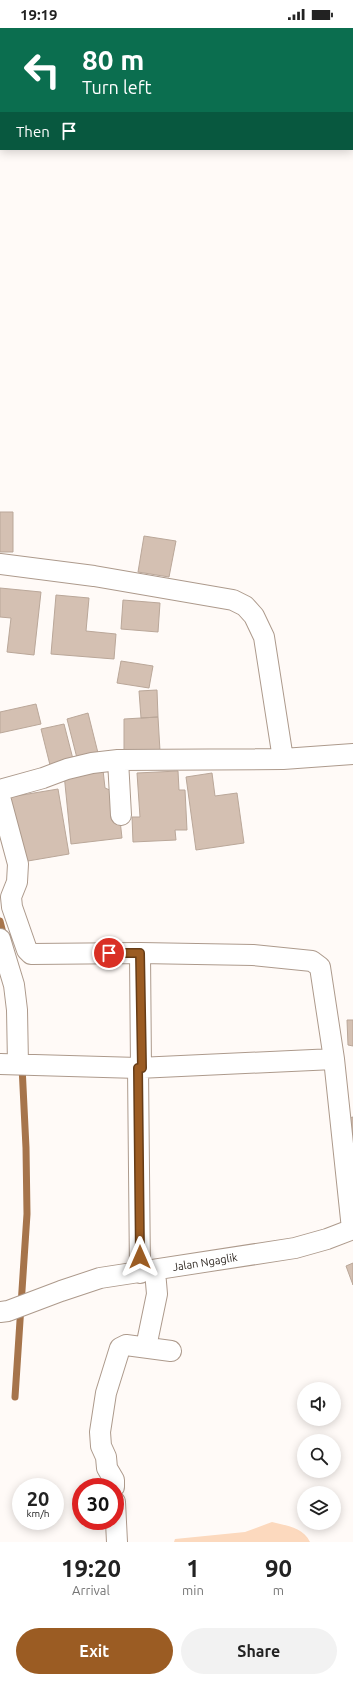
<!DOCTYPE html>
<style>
:root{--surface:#fff;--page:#f2f2f2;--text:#222;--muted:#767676;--accent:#9b5c23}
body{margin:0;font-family:Ubuntu,sans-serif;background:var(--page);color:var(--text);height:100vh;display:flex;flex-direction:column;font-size:15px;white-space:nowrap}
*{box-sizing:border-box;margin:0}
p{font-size:13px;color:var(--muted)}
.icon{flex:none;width:22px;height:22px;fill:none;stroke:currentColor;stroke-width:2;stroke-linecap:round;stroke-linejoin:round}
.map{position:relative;height:1514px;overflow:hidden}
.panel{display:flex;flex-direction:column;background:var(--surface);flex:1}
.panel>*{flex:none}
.guide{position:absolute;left:0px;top:0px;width:353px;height:122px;box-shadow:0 2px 10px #0003;background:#0b6e4f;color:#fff;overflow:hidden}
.controls{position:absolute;left:297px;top:1354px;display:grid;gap:8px}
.controls a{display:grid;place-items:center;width:44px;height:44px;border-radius:50%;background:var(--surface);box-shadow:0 2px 10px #0003;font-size:20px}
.speed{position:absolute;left:12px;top:1450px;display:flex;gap:8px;font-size:20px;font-weight:700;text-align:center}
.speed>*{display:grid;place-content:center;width:52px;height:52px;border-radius:50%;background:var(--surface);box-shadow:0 2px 10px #0003;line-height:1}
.speed small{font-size:10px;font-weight:400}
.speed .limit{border:6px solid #d22;background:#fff;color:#111}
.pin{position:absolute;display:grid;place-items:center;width:34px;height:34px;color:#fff;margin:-17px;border:2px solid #fff;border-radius:50%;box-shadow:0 1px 4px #0007}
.me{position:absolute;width:44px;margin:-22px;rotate:0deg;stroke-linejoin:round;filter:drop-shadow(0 0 3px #0008)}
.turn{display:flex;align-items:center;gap:14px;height:84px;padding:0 16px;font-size:18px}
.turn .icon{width:52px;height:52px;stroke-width:2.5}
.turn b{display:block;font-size:28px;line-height:34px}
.then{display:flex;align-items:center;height:38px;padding:0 16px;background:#0003;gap:8px;font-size:15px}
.eta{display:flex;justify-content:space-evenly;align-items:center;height:68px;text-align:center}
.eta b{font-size:24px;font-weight:700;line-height:28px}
.primary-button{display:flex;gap:8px;margin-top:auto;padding:8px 16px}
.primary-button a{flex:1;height:46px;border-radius:24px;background:var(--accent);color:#fff;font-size:16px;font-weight:700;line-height:46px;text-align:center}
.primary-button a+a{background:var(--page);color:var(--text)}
.status{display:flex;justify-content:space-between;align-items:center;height:28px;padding:0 20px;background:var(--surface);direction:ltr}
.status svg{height:11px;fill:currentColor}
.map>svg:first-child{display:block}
.green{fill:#fcd9be}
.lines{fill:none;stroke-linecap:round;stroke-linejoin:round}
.stream{stroke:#a6744b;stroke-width:7}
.building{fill:#d4c0b2;stroke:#baa799}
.minor-casing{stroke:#ad9a8c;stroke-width:22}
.minor{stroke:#fff;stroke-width:20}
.route-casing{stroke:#653c17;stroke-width:10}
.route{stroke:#9b5c23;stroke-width:7}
.labels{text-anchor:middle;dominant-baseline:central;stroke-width:4;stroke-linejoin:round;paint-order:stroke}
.street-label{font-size:11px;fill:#2d2620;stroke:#fff}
</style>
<div class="status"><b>19:19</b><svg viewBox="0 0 49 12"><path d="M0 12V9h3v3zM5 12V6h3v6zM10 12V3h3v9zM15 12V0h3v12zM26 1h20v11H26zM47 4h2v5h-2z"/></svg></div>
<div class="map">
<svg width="353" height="1514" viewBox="0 0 353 1514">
<rect width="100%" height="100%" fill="#fffaf7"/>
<path class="green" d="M 272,1494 C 287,1498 303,1499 310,1514 L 174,1514 L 175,1511 L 245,1504 Z"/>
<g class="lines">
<path class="stream" d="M 0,893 L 4,909
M 15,1369 L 27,1186 L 26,1120 L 22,1038"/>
</g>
<path class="building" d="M 0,11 L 1,12 L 1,39 L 0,38 Z
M 0,484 L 13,484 L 13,524 L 0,524 Z
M 144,508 L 176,513 L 169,549 L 138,544 Z
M 0,560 L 41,564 L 34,627 L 7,624 L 11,590 L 0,589 Z
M 56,567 L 89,570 L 86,603 L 116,606 L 114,631 L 51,626 Z
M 123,572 L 160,575 L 158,604 L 121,601 Z
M 121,633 L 153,638 L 149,660 L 117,655 Z
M 157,662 L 158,689 L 141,690 L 139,663 Z
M 36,676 L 41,696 L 0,705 L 0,684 Z
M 88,685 L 99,729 L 78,734 L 67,691 Z
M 158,689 L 160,723 L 124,724 L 124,691 Z
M 64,696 L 74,735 L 51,741 L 41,701 Z
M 103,742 L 105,760 L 117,765 L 122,810 L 71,816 L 64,746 Z
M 178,743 L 179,762 L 185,762 L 187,802 L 175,802 L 176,812 L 133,814 L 132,789 L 140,789 L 137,745 Z
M 212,745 L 215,768 L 237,765 L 244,815 L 196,822 L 186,749 Z
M 58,761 L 69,826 L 22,834 L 10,769 Z
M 347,992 L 353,992 L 353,1018 L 348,1017 Z
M 353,1089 L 353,1109 L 349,1090 Z
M 353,1235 L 353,1257 L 346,1238 Z"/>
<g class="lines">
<defs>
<path id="minor" d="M 26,0 L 30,1
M 352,12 L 353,12
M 0,536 L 94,548 L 233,572 L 245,578 L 254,588 L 264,609 L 283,731
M 0,762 L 43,750 L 67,741 L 92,735 L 118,732
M 0,769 L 18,836 L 17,854 L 11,869 L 12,879 L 27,922 L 31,926 L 140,925 L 253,927 L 312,933 L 320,939 L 334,1031 L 352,1201
M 121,787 L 118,732 L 283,731 L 353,726
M 0,911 L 14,957 L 17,982 L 18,1036
M 140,925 L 141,1040
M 0,1036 L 138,1040 L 334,1031
M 138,1040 L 140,1245
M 0,1284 L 8,1283 L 61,1263 L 100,1250 L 295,1220 L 327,1211 L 353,1201
M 146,1319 L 157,1266 L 155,1243
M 114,1459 L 114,1452 L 107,1440 L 106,1429 L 101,1418 L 100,1404 L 106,1365 L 120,1320 L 126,1317 L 171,1323
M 115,1474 L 117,1514"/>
</defs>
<use href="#minor" class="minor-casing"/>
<use href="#minor" class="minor"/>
</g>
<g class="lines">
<defs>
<path id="route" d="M 109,925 L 140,925 L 142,1040 L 138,1040 L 140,1229"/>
</defs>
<use href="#route" class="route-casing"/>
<use href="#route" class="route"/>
</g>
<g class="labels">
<g class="street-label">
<text transform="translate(205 1234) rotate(-9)">Jalan Ngaglik</text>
</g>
</g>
</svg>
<div class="controls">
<a><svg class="icon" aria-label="sound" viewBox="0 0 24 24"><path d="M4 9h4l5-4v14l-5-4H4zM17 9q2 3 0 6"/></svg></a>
<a><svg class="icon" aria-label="search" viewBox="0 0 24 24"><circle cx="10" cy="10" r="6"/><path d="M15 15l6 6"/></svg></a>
<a><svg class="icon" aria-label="layers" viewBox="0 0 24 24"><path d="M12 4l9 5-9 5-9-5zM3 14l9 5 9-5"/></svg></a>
</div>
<div class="speed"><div>20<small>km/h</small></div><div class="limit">30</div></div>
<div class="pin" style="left:109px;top:925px;background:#d93025"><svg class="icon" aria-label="arrive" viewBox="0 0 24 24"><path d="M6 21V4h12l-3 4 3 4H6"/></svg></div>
<svg class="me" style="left:140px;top:1229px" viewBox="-20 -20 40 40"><path d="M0-17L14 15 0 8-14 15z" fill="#9b5c23" stroke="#fff" stroke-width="4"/></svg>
<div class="guide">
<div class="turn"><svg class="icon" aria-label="left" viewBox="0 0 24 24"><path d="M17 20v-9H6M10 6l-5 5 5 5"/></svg><div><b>80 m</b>Turn left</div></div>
<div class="then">Then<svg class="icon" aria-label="arrive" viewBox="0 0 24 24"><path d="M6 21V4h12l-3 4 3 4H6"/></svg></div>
</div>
</div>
<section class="panel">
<div class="eta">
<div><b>19:20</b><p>Arrival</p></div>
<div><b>1</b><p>min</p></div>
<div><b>90</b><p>m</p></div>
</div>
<div class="primary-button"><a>Exit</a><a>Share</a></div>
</section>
